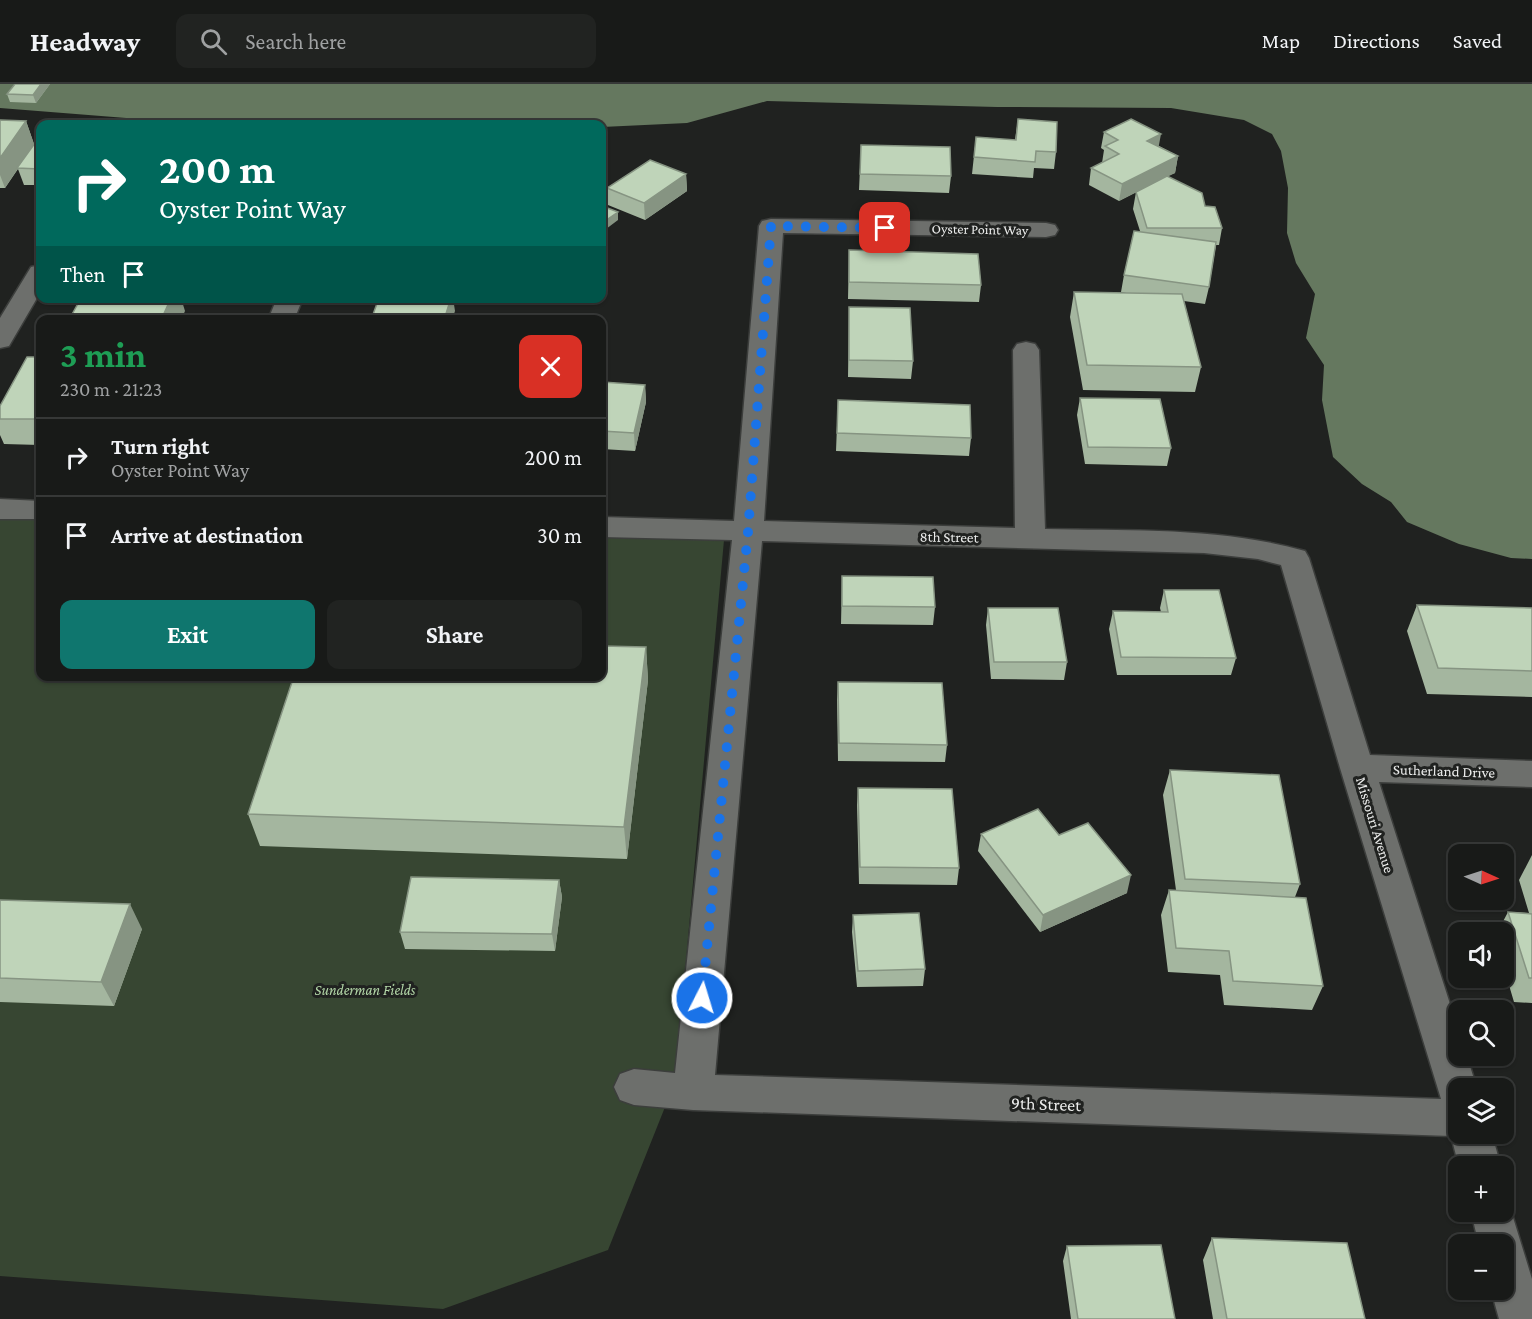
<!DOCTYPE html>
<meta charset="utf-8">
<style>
:root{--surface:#181a18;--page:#212321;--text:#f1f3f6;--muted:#9fa1a2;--line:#363837;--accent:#0f766e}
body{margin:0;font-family:"Crimson Pro",serif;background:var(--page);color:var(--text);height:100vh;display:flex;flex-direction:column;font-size:22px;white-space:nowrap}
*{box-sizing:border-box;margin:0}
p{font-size:20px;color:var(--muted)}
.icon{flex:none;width:33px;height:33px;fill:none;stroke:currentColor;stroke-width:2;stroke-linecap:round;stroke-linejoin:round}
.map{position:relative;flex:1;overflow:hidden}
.sheet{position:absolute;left:36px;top:231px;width:570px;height:366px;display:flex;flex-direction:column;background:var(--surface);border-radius:12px;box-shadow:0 2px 4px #0004,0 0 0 2px var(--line)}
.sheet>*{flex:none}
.banner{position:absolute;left:36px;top:36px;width:570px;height:183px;border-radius:12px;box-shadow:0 2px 4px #0004,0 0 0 2px var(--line);background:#00695c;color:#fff;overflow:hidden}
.needle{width:39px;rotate:93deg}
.fabs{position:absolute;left:1448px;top:760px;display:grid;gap:12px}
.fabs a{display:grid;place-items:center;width:66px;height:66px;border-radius:12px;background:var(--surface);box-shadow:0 2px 4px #0004,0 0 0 2px var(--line);font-size:30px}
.pin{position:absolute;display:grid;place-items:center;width:51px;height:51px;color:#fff;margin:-26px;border-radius:12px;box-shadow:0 3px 9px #0006}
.me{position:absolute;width:66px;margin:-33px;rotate:5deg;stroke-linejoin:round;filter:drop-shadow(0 0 4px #0008)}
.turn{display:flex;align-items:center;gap:21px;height:126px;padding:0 24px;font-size:27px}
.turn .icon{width:78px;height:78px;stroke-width:2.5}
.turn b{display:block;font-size:42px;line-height:51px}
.then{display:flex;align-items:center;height:57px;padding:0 24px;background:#0003;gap:12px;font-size:22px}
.round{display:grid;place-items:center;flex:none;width:63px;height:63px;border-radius:12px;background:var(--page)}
.headline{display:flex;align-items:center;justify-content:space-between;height:102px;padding:0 24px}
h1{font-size:36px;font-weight:700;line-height:45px;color:#1e9e55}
.action{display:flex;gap:12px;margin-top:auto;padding:12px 24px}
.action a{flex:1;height:69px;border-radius:12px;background:var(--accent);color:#fff;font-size:24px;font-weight:700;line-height:69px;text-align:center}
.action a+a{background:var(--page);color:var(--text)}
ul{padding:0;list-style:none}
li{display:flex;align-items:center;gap:18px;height:78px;padding:0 24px;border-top:2px solid var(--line)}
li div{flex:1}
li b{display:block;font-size:22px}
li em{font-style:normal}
header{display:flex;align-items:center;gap:36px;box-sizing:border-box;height:84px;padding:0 30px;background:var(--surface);border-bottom:2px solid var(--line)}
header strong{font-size:28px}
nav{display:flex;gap:33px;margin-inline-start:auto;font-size:21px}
.search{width:420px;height:54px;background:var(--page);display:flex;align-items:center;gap:15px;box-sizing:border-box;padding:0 21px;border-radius:12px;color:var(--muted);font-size:22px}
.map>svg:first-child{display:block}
.green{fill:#374632}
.water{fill:#65785f}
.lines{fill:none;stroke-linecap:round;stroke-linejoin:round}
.minor-casing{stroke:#3c3e3c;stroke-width:3}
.minor{fill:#6d6f6c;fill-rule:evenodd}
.wall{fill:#a4b69f}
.shaded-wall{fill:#869482}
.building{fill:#bfd4b9;stroke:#869482;stroke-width:1.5}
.route{stroke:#1a73e8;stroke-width:10;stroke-dasharray:0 18}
.labels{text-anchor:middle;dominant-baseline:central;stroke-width:6;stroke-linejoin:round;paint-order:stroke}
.far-street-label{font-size:14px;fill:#ecedec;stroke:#202220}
.street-label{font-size:15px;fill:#ecedec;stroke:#202220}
.park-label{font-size:15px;font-style:italic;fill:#b2d6a7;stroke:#202220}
.near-street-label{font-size:18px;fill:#ecedec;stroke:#202220}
</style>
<header>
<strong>Headway</strong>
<div class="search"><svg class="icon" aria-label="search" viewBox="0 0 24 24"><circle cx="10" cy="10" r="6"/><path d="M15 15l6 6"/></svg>Search here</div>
<nav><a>Map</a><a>Directions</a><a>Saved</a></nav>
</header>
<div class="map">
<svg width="1532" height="1235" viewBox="0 0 1532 1235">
<rect width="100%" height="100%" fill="#202220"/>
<path class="green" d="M 0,432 L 40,433 L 40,592 L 602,592 L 602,451 L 724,456 L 675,998 L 608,1166 L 443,1225 L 0,1192 Z"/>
<path class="water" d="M 0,0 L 1532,0 L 1532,475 L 1511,474 L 1459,460 L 1407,438 L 1391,418 L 1362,400 L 1333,373 L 1322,316 L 1324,281 L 1306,254 L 1315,210 L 1296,179 L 1287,149 L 1288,104 L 1281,67 L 1272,50 L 1244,36 L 1171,24 L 997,23 L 767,17 L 687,39 L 602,43 L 602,40 L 202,40 L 0,24 Z"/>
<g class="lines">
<defs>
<path id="minor" d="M 771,135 L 1046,139 L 1055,141 L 1058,146 L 1055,151 L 1046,153 L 783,149 L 764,437 L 1015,444 L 1013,266 L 1017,260 L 1026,258 L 1035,260 L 1039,266 L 1045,445 C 1132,447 1220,443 1305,467 L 1309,474 L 1370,671 L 1532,677 L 1532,703 L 1379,698 L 1458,945 L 1458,972 L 1467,972 L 1477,1005 L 1458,1005 L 1458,1050 L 1492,1050 L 1501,1083 L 1459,1083 L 1451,1052 L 693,1026 L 634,1021 L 620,1016 L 614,1003 L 620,990 L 634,985 L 675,989 L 732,456 L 602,453 L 602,433 L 734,437 L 759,142 L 762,137 ZM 762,457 L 1204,469 L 1258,475 L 1281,481 L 1340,684 L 1441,1015 L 715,991 Z
M 40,181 L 40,209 L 9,262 L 0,264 L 0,234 L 31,183 Z
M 277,214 L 303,214 L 294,236 L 268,236 Z
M 0,415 L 40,417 L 40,435 L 0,435 Z
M 1503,1112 L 1507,1114 L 1532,1195 L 1532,1235 L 1499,1235 L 1491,1206 L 1503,1206 L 1503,1161 L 1479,1161 L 1471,1128 L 1503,1128 Z"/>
</defs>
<use href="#minor" class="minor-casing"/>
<use href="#minor" class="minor"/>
</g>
<path class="wall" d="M 50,0 L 36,19 L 10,18 L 7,10 Z
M 1018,35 L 1056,68 L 1054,85 L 1034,84 L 1033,94 L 972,90 L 976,53 L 1015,56 Z
M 0,36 L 26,37 L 34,60 L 40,52 L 40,101 L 24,101 L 18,85 L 5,104 L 0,104 Z
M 1104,48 L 1159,62 L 1178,72 L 1175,89 L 1167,92 L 1205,122 L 1222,144 L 1219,161 L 1216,161 L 1209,203 L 1205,220 L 1184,217 L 1201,283 L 1195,308 L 1083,306 L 1070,233 L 1074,208 L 1126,209 L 1121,208 L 1124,191 L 1140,147 L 1133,125 L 1136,108 L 1142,105 L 1119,117 L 1089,101 L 1091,84 L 1102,79 L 1104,66 L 1101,64 Z
M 861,61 L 951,92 L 949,109 L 859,106 Z
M 686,90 L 687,107 L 645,136 L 608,121 L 607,104 Z
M 849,166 L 981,201 L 979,218 L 848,215 Z
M 849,223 L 913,277 L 911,295 L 848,293 Z
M 40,273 L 40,361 L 4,360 L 0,351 L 0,322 Z
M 602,298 L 645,301 L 646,318 L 635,367 L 602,365 Z
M 1080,314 L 1171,364 L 1167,382 L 1085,380 L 1077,331 Z
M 838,316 L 971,354 L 969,372 L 836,367 Z
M 842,492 L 935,523 L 933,541 L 841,540 Z
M 1164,506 L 1236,574 L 1231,591 L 1117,591 L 1109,545 L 1113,527 L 1161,528 L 1160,524 Z
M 1417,521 L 1532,524 L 1532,613 L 1427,610 L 1407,547 Z
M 988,524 L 1067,578 L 1064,596 L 991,595 L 986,541 Z
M 646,563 L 648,596 L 627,775 L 260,762 L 248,730 Z
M 838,598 L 947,661 L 945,678 L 838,677 L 837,616 Z
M 1170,686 L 1300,800 L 1295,813 L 1323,902 L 1312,926 L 1224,921 L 1220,891 L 1168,888 L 1161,831 L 1169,806 L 1176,806 L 1163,711 Z
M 858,704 L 959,784 L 957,801 L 859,800 L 857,721 Z
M 981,750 L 1059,751 L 1127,809 L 1040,848 L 978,767 Z
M 1532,771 L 1532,919 L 1514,918 L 1503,881 L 1503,849 L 1497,849 L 1508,828 L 1529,829 L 1519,796 Z
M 559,796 L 562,813 L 555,867 L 405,865 L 400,848 Z
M 0,816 L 142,845 L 114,922 L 0,918 Z
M 853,831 L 925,885 L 923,902 L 857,903 L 852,848 Z
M 1212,1154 L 1365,1235 L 1213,1235 L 1203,1176 Z
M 1067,1162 L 1175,1235 L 1071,1235 L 1063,1177 Z"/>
<path class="shaded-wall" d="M 41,0 L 50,0 L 36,19 L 33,11 Z
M 26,37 L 34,60 L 5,104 L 0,91 L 0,74 Z
M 1161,50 L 1158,66 L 1147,57 Z
M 1178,72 L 1175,89 L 1119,117 L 1122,100 Z
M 686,90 L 687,107 L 645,136 L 644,119 Z
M 618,128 L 618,136 L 602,148 L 602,139 Z
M 171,214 L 181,214 L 185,227 L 181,236 L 161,236 Z
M 451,214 L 453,214 L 455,227 L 452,236 L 444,236 Z
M 645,301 L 646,318 L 635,367 L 634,349 Z
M 646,563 L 648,596 L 627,775 L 624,743 Z
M 1131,791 L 1127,809 L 1040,848 L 1043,831 Z
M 559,796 L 562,813 L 555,867 L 552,850 Z
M 130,820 L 142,845 L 114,922 L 101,898 Z"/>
<path class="building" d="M 15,0 L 41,0 L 33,11 L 7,10 Z
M 1018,35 L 1057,38 L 1056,68 L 1036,67 L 1035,78 L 974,73 L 976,53 L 1016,56 Z
M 1131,35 L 1161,50 L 1147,57 L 1178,72 L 1122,100 L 1091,84 L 1119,70 L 1105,62 L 1118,56 L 1104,48 Z
M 0,36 L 26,37 L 0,74 Z
M 40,52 L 40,85 L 17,84 Z
M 861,61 L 950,63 L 951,92 L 860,90 Z
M 650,76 L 686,90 L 644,119 L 607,104 Z
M 1167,92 L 1202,109 L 1205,122 L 1215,123 L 1222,144 L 1147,144 L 1136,108 Z
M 602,122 L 618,128 L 602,139 Z
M 1134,147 L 1216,158 L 1209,203 L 1124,191 Z
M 849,166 L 978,170 L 981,201 L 849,198 Z
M 1074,208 L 1182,210 L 1201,283 L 1087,281 Z
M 81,214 L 171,214 L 161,236 L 69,236 Z
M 379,214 L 451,214 L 444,236 L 371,236 Z
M 849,223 L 910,224 L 913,277 L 849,276 Z
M 27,273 L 40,273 L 40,335 L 0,335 L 0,322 Z
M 602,298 L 645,301 L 634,349 L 602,347 Z
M 1080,314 L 1160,315 L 1171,364 L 1088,363 Z
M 838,316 L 970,321 L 971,354 L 837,349 Z
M 842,492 L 933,493 L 935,523 L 842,522 Z
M 1164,506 L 1219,506 L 1236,574 L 1121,573 L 1113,527 L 1168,528 Z
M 1417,521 L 1532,524 L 1532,587 L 1438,584 Z
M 988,524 L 1058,524 L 1067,578 L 994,578 Z
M 602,562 L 646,563 L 624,743 L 248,730 L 294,592 L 602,592 Z
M 838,598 L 942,599 L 947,661 L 839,659 Z
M 1170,686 L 1279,691 L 1300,800 L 1185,795 Z
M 858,704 L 952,705 L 959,784 L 860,783 Z
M 1038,725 L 1059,751 L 1088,739 L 1131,791 L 1043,831 L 981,750 Z
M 411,793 L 559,796 L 552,850 L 400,848 Z
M 1169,806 L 1306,814 L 1323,902 L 1233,897 L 1229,867 L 1176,864 Z
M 0,816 L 130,820 L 101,898 L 0,894 Z
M 1508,828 L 1532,830 L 1532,894 L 1529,894 Z
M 919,829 L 925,885 L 858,887 L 853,831 Z
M 1212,1154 L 1347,1159 L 1365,1235 L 1227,1235 Z
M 1161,1161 L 1175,1235 L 1078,1235 L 1067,1162 Z"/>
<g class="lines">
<path class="route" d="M 702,914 L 748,448 L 771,142 L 885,144"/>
</g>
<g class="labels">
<g class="far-street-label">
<text transform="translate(980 145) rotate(1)">Oyster Point Way</text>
</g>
<g class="street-label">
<text transform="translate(949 453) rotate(1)">8th Street</text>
<text transform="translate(1444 687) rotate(2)">Sutherland Drive</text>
<text transform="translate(1375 741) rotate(73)">Missouri Avenue</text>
</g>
<g class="park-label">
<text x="365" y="906">Sunderman Fields</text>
</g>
<g class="near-street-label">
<text transform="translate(1046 1020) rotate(2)">9th Street</text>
</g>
</g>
</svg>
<div class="fabs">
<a><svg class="needle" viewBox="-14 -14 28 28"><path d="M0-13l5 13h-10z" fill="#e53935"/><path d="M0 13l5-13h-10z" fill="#9fa1a2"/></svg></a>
<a><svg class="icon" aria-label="sound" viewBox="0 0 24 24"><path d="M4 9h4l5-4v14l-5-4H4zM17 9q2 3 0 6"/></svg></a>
<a><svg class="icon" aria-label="search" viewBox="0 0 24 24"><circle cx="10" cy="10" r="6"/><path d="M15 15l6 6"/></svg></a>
<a><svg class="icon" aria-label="layers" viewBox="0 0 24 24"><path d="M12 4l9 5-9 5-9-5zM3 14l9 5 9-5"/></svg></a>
<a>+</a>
<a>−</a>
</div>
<div class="pin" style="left:885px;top:144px;background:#d93025"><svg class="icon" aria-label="arrive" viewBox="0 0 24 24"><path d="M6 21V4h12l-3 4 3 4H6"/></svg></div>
<svg class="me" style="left:702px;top:914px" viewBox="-20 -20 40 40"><circle r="17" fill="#1a73e8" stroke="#fff" stroke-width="3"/><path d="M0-11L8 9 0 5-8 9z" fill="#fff"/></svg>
<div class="banner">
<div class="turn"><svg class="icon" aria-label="right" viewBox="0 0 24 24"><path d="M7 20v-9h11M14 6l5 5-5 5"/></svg><div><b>200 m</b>Oyster Point Way</div></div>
<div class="then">Then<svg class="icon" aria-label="arrive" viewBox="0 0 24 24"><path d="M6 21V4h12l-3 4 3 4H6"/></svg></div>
</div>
<section class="sheet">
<div class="headline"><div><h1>3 min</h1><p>230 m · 21:23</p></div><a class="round" style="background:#d93025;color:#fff"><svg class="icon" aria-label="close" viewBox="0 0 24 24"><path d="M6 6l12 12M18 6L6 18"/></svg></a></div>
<ul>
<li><svg class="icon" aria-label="right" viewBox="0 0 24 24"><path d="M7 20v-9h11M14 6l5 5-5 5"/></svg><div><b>Turn right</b><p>Oyster Point Way</p></div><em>200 m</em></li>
<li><svg class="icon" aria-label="arrive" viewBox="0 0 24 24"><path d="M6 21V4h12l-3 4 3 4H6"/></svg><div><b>Arrive at destination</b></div><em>30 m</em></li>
</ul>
<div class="action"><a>Exit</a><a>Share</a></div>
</section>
</div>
